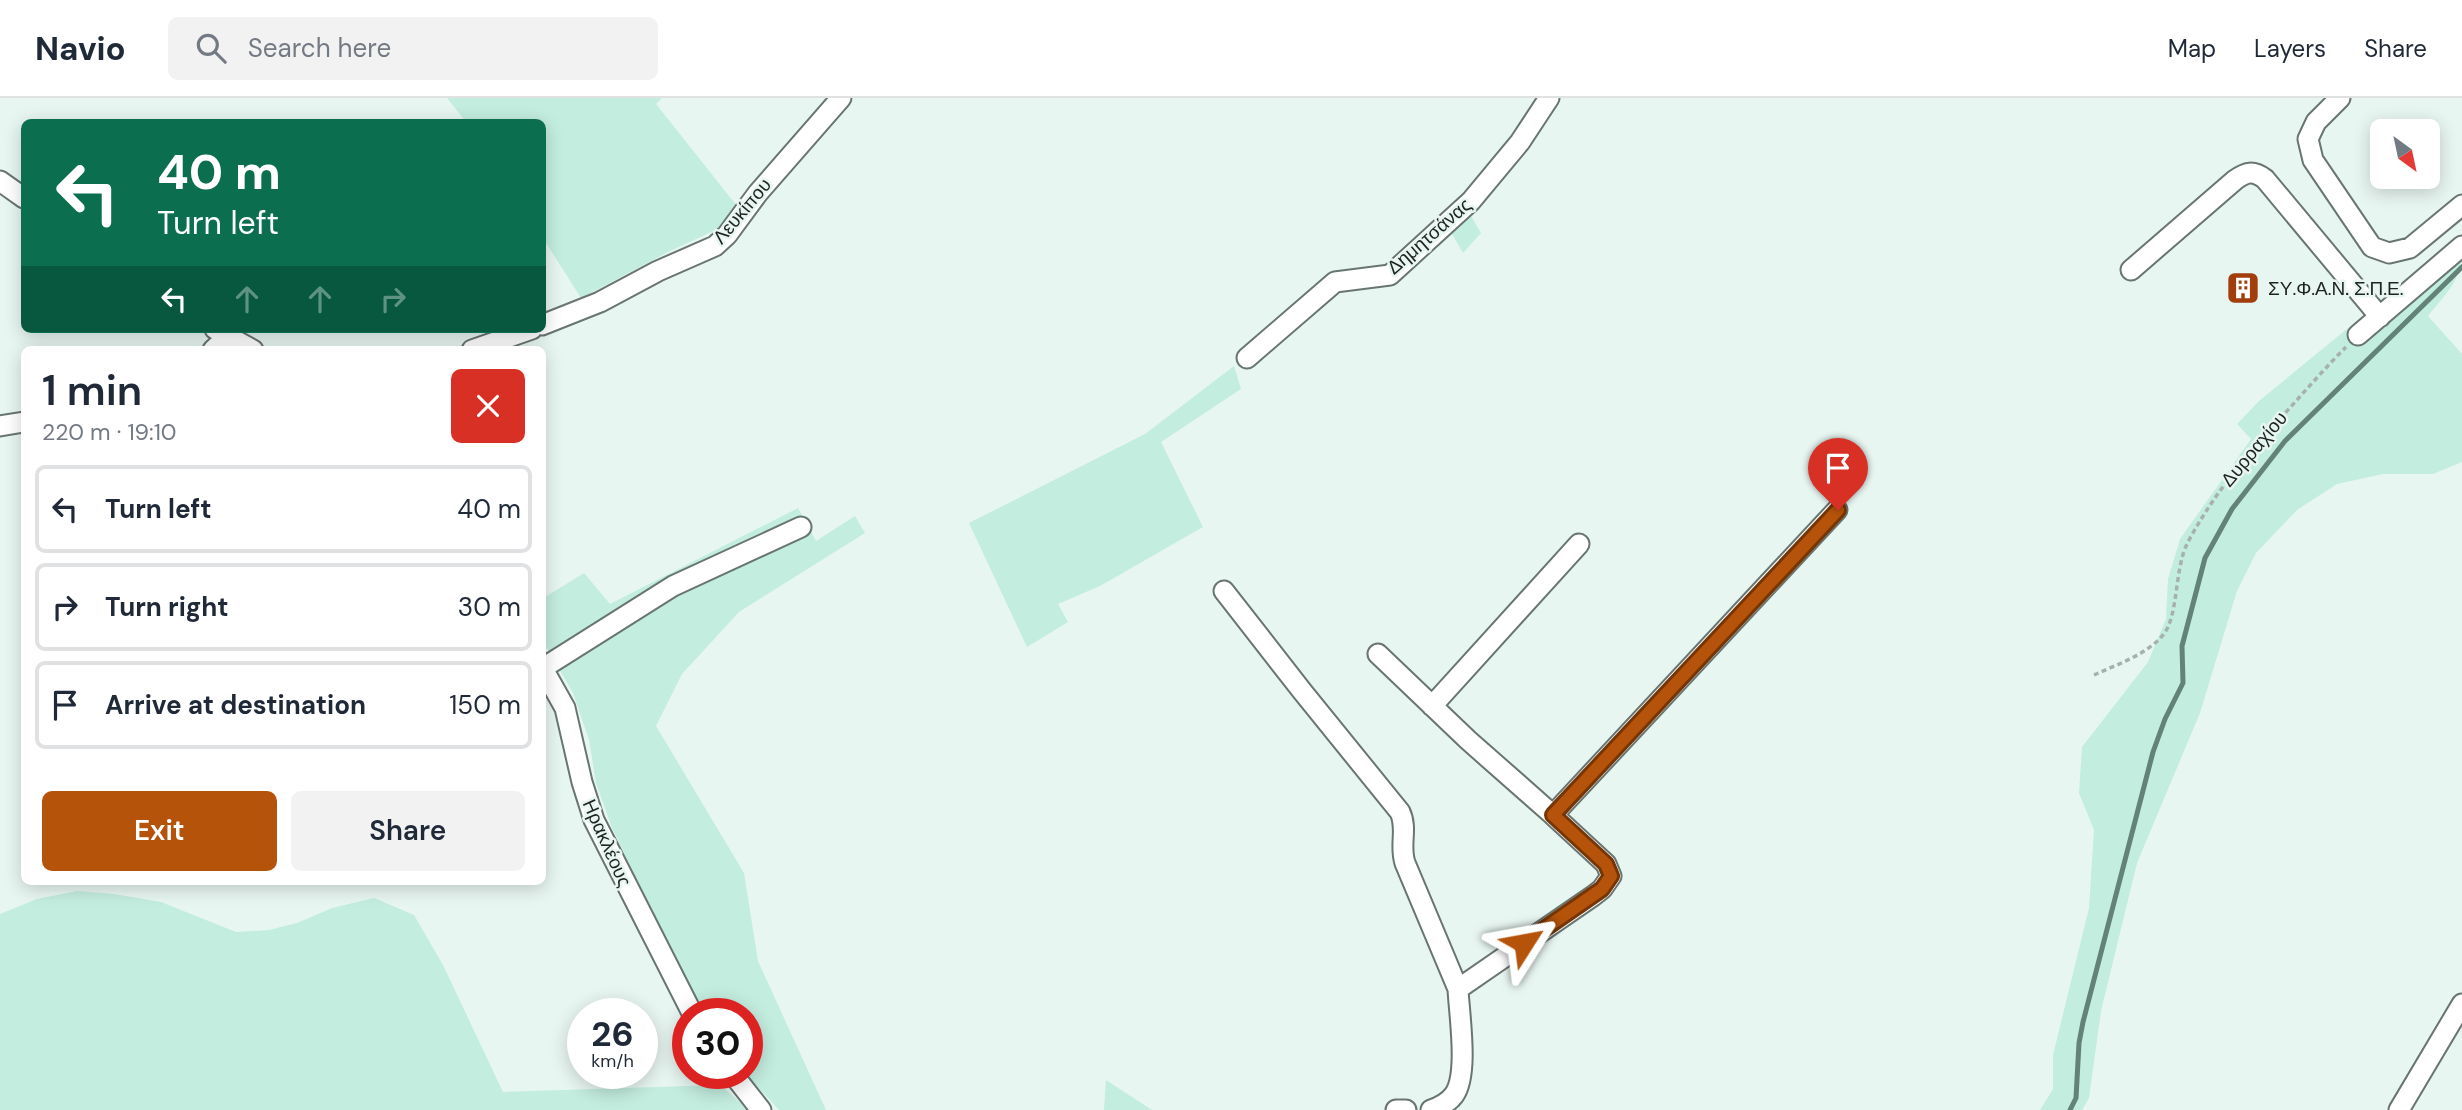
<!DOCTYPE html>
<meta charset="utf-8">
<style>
:root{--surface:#fff;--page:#f2f2f3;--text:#1f2937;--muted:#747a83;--line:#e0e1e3;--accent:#b45309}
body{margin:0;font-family:"DM Sans",sans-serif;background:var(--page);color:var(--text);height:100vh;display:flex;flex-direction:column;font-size:26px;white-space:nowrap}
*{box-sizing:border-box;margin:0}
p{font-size:23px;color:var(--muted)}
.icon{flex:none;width:38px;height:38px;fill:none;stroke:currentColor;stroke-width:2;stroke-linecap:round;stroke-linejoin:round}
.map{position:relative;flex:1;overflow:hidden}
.side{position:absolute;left:21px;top:248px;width:525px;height:539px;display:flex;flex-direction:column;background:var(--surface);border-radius:10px;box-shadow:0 4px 18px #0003}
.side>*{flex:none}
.banner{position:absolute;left:21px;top:21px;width:525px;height:214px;border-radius:10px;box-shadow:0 4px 18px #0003;background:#0b6e4f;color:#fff;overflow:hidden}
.needle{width:46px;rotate:147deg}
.fabs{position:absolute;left:2370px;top:21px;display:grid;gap:14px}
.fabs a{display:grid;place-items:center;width:70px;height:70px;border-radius:10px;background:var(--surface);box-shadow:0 4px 18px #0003;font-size:35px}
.speed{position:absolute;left:567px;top:900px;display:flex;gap:14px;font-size:35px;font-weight:700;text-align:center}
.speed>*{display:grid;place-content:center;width:91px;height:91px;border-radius:50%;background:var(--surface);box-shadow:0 4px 18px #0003;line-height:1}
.speed small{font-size:18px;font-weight:400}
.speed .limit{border:10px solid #d22;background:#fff;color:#111}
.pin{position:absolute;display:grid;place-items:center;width:60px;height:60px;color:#fff;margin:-72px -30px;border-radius:50% 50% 50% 0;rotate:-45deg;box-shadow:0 0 7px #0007}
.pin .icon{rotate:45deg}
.me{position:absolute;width:77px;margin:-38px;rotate:56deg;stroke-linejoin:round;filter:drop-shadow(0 0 5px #0008)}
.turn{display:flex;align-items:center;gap:24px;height:147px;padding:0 21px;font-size:32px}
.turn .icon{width:91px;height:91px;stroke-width:2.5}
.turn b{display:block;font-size:49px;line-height:60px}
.lanes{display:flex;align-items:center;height:66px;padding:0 21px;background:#0003;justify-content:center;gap:35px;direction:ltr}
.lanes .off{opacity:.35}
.round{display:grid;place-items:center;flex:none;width:74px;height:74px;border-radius:10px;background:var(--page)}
.head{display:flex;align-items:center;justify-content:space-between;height:119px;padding:0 21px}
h1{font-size:42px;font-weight:600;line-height:52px}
.action{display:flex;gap:14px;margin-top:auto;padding:14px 21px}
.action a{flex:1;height:80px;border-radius:10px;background:var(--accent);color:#fff;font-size:28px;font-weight:600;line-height:80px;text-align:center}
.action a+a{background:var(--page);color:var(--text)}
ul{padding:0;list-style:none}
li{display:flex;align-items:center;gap:21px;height:88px;margin:0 14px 10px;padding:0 7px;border:4px solid var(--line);border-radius:10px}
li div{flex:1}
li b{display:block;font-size:26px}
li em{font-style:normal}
header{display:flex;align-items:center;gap:42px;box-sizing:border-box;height:98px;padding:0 35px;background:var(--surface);border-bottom:2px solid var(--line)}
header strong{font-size:33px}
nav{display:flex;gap:38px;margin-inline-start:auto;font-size:24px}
.search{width:490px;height:63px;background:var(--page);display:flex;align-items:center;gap:18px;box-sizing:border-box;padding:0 24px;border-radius:10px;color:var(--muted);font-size:26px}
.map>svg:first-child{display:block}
.green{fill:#c3eddf}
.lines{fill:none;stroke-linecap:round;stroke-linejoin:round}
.stream{stroke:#648378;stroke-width:5}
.minor-casing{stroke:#687571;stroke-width:23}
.path{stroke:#a6b1ad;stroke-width:3.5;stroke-dasharray:5 3.5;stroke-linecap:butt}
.minor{stroke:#fff;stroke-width:19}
.route-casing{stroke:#753606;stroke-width:18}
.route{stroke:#b45309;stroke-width:12}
.labels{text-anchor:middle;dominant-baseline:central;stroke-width:5;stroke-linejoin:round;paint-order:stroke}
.street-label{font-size:19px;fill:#1e2321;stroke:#e8f6f1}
.poi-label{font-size:19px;fill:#1e2321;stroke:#e8f6f1;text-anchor:start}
</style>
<header>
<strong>Navio</strong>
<div class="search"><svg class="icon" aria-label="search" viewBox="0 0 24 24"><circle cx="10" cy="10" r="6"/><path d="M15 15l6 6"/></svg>Search here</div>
<nav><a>Map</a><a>Layers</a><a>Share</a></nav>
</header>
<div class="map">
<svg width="2462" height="1012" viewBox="0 0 2462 1012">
<rect width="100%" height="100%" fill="#e8f6f1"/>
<path class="green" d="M 447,0 L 662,0 L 656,6 L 737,108 L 718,131 L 668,154 L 581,200 L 543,140 L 542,24 L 466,24 Z
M 1471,118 L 1481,135 L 1463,155 L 1451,134 Z
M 2462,156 C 2462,182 2443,199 2428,218 L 2462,256 L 2462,364 L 2433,376 L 2383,376 L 2337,386 L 2297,412 L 2256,455 L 2237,493 L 2200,615 L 2137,765 L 2101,913 L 2089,1000 L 2082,1012 L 2040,1012 L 2053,991 L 2053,957 L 2089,810 L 2094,732 L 2079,695 L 2082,649 L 2148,564 L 2166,521 L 2168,481 L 2180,441 L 2251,341 L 2237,326 L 2259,303 L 2348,230 L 2359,244 Z
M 1234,268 L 1241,291 L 1161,344 L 1203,429 L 1100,488 L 1058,506 L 1068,524 L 1027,549 L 969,425 L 1145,336 Z
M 798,410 L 816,443 L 855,418 L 865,435 L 739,514 L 682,576 L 656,628 L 744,775 L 758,863 L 826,1012 L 779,1012 L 745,975 L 747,975 L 747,915 L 701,915 L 612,730 L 596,685 L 589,642 L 573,595 L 543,543 L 542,501 L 584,475 L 610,506 Z
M 77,793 L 114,796 L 161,804 L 236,834 L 269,832 L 297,825 L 332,810 L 374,800 L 414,817 L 443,867 L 503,994 L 720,987 L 749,1012 L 0,1012 L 0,816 L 37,801 Z
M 1106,982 L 1152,1012 L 1104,1012 Z"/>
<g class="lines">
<path class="stream" d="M 2070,1012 L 2076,1000 L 2079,945 L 2083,924 L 2153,654 L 2165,621 L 2183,585 L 2182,548 L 2205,460 L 2232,411 L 2285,343 L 2462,169"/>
<defs>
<path id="minor" d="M 2340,0 L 2316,24 L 2308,41 L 2313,62 L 2372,149 L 2389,155 L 2410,150 L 2462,107
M 0,83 L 24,100
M 2131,172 L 2235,82 C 2246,74 2253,72 2265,81 L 2380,219
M 542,227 L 600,204 L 658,173 L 715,148 L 727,137 L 758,95 L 841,0
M 215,231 L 253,252
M 2358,237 L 2462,148
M 213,252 L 227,239
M 472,252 L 532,231
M 1247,260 L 1335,184 L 1390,177 L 1471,103 L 1520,44 L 1549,0
M 0,328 L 24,324
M 1224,493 L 1302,593 L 1400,714 C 1408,731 1399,747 1405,765 L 1458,891
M 1378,556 L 1468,642 L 1553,717
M 542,569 L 565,610 L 582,684 L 594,722 L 692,915
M 543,570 L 673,488 L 801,429
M 1432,608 L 1579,446
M 732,975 L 761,1012
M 1396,1012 L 1406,1012
M 1431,1012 C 1440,1009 1448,1005 1454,997 C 1469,977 1459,915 1458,891 L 1593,798 L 1602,791 L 1611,778 L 1606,766 L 1553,717 L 1837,412
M 2399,1012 L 2462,906"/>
</defs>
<use href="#minor" class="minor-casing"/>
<path class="path" d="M 2094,577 C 2118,566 2146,557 2163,537 C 2179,518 2174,470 2188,444 C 2212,399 2243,361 2277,324 C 2300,299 2322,273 2346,249"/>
<use href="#minor" class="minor"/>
</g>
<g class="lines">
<defs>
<path id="route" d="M 1524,845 L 1602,791 L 1611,778 L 1606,766 L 1553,717 L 1838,412"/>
</defs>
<use href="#route" class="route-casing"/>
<use href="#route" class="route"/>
</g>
<defs>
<symbol id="building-square" viewBox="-11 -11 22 22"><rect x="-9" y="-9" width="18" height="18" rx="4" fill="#a23e0c" stroke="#e8f6f1"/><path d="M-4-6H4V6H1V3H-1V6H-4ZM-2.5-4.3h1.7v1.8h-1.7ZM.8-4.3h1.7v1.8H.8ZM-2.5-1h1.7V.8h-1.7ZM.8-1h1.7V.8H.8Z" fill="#fff"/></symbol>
</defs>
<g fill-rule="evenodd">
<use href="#building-square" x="2224" y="171" width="38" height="38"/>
</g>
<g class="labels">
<g class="street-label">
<text transform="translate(742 113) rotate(-50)">Λευκίπου</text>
<text transform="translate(1429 138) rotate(-41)">Δημητσάνας</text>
<text transform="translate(2254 351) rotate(-50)">Δυρραχίου</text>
<text transform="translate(607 745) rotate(66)">Ηρακλέους</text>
</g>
<g class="poi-label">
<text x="2268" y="190">ΣΥ.Φ.Α.Ν. Σ.Π.Ε.</text>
</g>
</g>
</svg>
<div class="fabs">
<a><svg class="needle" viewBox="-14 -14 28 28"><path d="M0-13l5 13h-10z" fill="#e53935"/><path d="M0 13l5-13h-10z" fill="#747a83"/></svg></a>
</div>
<div class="speed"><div>26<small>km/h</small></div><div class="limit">30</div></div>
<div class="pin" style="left:1838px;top:412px;background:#d93025"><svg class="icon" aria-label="arrive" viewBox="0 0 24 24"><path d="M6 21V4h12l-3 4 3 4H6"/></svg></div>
<svg class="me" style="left:1524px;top:845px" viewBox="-20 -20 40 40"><path d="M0-17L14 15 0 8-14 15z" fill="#b45309" stroke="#fff" stroke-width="4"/></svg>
<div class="banner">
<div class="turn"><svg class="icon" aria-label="left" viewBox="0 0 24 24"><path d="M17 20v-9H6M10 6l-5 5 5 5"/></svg><div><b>40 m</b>Turn left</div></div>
<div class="lanes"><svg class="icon" aria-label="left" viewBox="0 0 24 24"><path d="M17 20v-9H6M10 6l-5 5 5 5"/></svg><svg class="icon off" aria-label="ahead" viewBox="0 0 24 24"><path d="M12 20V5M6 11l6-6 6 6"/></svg><svg class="icon off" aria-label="ahead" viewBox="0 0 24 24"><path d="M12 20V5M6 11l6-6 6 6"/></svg><svg class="icon off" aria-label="right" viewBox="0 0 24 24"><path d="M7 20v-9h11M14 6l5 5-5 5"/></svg></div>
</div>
<section class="side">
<div class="head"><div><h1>1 min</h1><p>220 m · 19:10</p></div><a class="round" style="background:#d93025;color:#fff"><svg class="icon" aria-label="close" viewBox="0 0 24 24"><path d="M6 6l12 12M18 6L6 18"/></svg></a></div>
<ul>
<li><svg class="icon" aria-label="left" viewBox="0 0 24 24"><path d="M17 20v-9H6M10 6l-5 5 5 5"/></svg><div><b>Turn left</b></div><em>40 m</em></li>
<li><svg class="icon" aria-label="right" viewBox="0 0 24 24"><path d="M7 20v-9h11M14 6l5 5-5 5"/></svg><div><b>Turn right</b></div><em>30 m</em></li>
<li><svg class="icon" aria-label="arrive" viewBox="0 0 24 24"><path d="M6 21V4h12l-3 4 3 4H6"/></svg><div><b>Arrive at destination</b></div><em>150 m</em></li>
</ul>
<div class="action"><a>Exit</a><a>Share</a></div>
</section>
</div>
